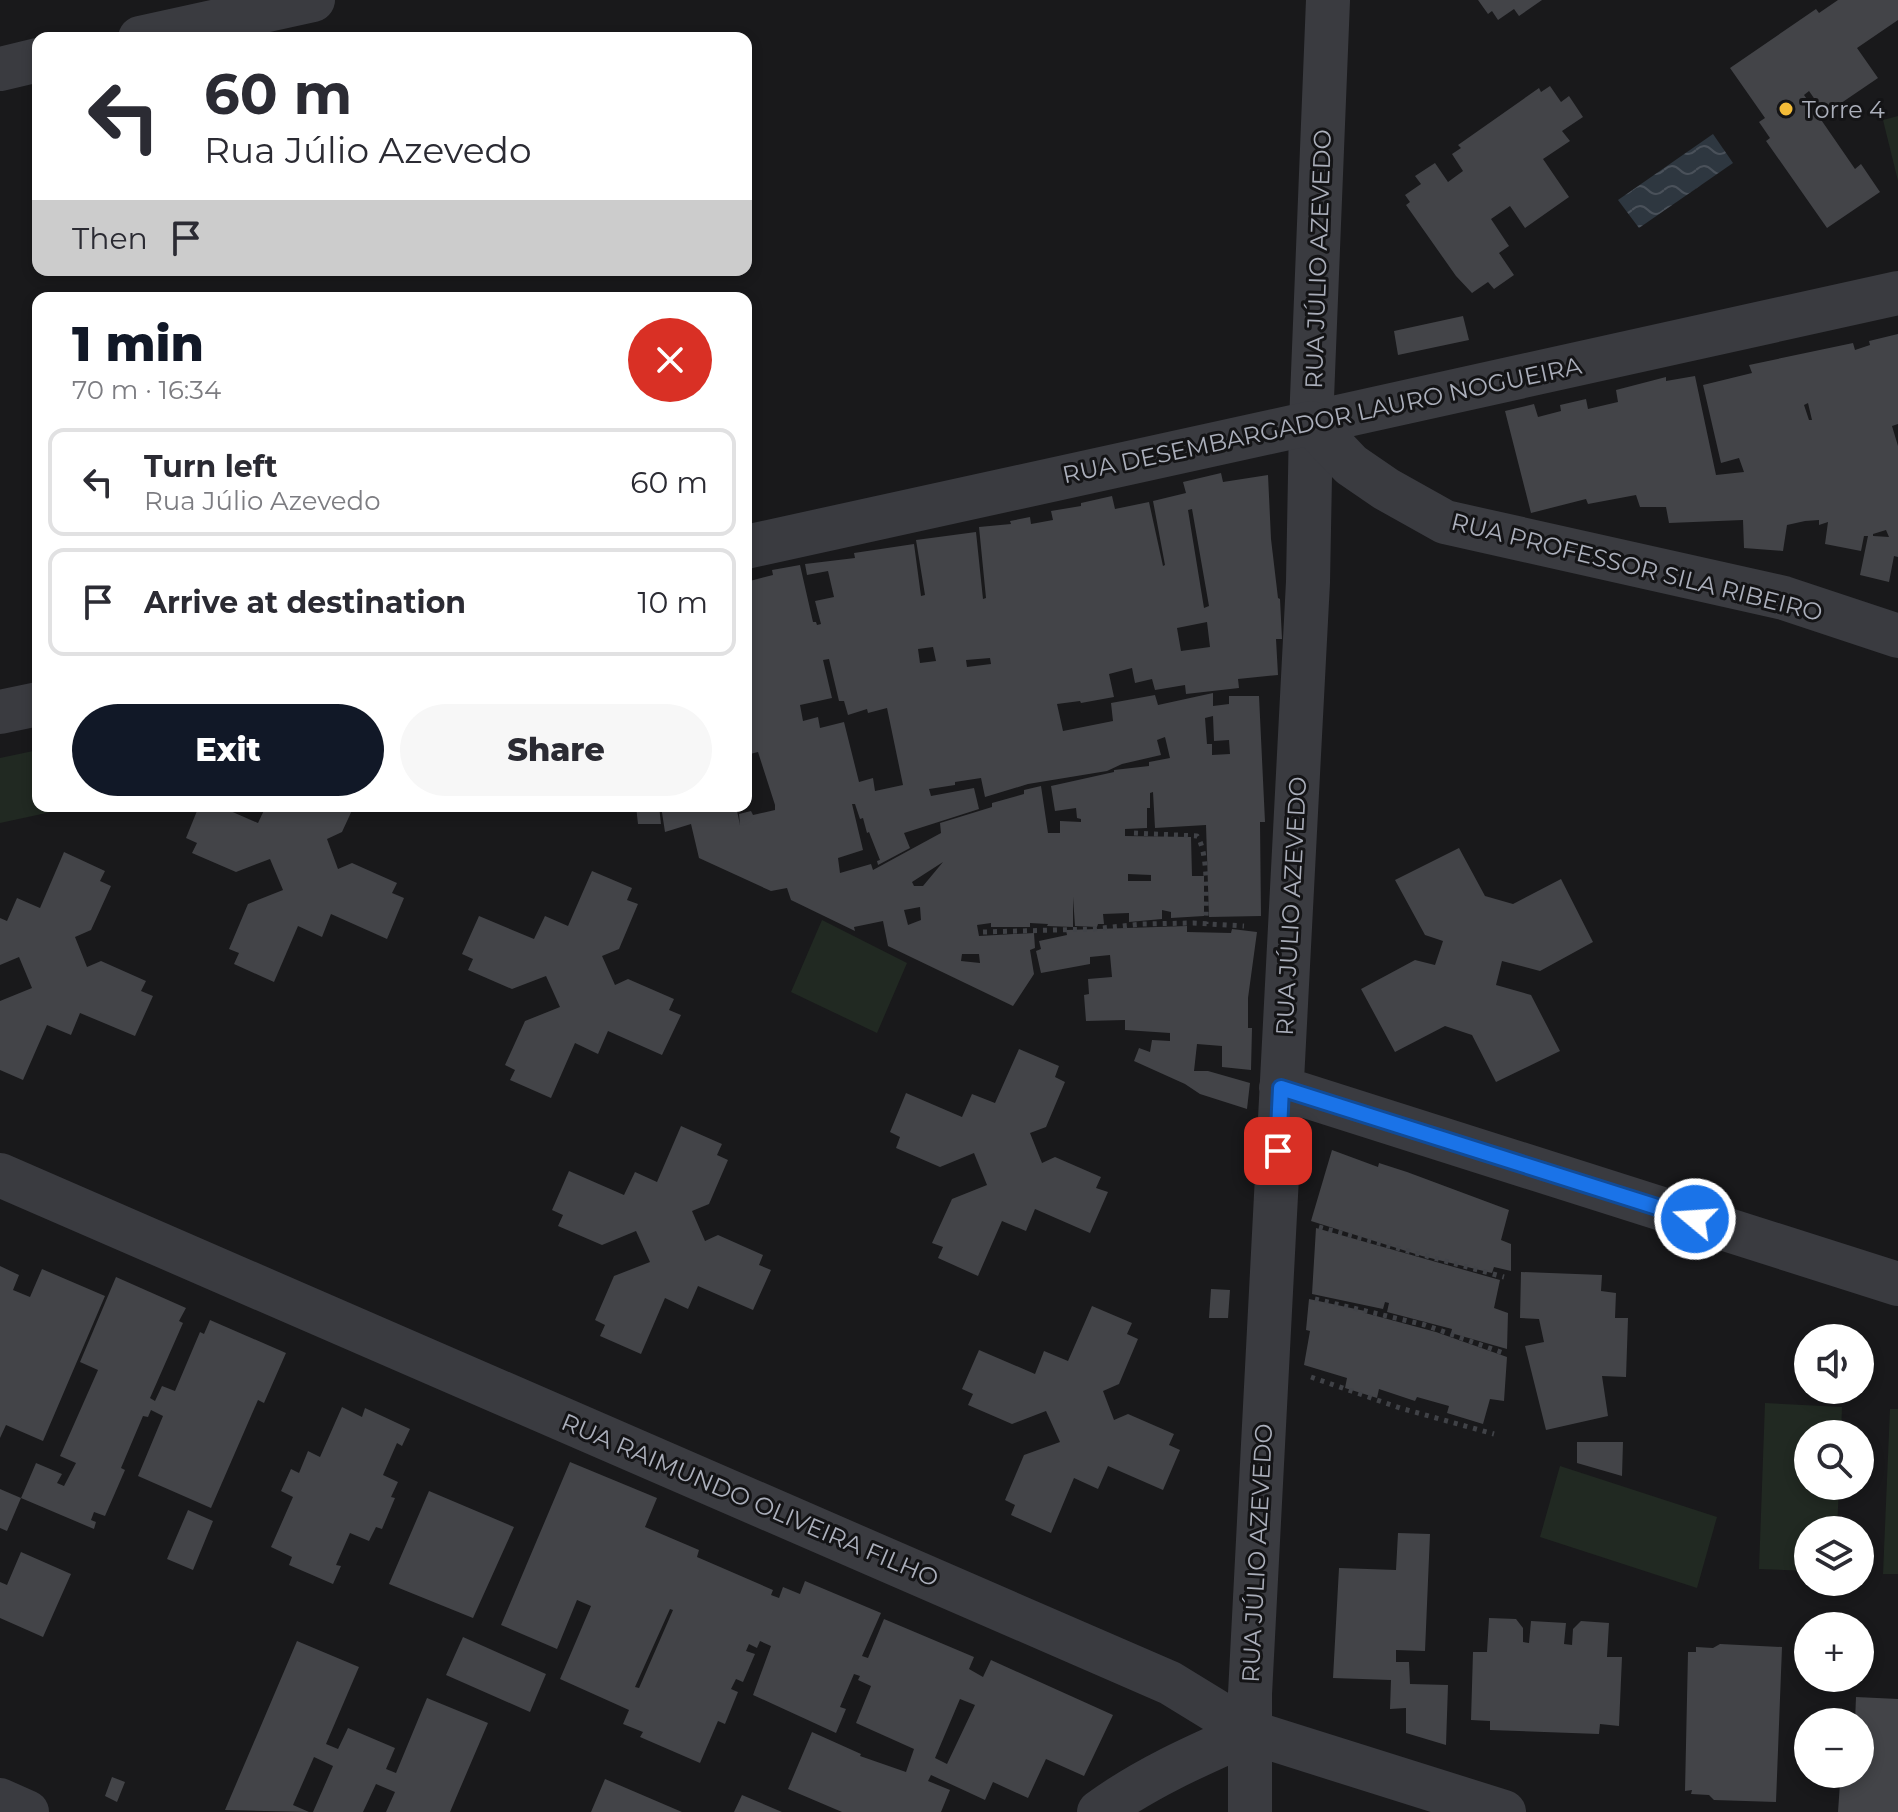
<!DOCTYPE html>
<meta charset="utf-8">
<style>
:root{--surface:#fff;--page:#f7f7f7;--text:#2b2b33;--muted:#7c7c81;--line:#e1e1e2;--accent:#111827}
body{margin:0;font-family:Montserrat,sans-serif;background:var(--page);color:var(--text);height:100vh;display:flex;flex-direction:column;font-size:30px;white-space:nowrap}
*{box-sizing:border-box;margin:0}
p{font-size:26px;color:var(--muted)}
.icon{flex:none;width:44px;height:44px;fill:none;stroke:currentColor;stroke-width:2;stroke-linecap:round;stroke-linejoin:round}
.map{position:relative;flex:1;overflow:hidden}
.sheet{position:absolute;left:32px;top:292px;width:720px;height:520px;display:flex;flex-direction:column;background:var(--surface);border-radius:16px;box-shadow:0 4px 12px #0003}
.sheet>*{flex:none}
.hud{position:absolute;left:32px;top:32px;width:720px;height:244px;border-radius:16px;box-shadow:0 4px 12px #0003;background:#fff;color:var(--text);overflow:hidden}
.controls{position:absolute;left:1794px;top:1324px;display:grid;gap:16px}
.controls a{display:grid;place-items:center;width:80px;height:80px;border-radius:50%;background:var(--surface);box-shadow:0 4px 12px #0003;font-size:40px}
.pin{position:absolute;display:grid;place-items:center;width:68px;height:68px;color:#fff;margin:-34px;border-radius:16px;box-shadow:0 4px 12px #0006}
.me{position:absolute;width:88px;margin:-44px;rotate:288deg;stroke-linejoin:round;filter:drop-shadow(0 0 6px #0008)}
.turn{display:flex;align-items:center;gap:28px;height:168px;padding:0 40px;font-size:36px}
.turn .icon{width:104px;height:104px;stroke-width:2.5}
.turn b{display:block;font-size:56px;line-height:68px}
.then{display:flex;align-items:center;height:76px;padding:0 40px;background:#0003;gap:16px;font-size:30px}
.round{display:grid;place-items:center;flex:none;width:84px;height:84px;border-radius:42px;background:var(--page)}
.head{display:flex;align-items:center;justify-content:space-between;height:136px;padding:0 40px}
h1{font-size:48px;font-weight:800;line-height:60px;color:var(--accent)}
.primary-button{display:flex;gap:16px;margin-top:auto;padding:16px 40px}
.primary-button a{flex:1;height:92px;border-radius:48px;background:var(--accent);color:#fff;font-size:32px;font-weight:800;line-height:92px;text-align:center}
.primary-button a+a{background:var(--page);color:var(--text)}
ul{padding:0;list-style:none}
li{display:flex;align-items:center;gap:24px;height:108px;margin:0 16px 12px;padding:0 24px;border:4px solid var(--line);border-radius:16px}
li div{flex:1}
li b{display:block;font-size:30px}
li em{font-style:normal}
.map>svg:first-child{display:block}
.green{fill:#212922}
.water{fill:url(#water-waves)}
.building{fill:#434448;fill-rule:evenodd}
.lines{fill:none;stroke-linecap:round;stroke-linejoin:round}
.path{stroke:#404247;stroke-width:5;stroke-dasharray:4 6;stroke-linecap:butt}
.minor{stroke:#3a3b40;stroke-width:44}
.tertiary{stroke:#3a3b40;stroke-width:44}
.route-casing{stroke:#114b97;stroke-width:20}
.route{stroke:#1a73e8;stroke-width:14}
.poi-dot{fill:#f4bc38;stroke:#141416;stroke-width:3}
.labels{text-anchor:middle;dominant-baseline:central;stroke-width:6;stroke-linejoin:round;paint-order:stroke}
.poi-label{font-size:24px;fill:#abafbb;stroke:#141416;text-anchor:start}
.street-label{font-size:24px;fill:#abafbb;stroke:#141416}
</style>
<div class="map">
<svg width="1898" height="1812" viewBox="0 0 1898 1812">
<defs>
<pattern id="water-waves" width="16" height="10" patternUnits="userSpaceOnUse" patternTransform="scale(2)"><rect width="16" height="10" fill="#2e3740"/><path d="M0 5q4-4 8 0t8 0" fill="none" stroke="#4a515a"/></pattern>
</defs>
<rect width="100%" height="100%" fill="#19191b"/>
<path class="green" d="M 1898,116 L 1898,181 L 1883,120 Z
M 38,750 L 38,806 L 79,806 L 0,823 L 0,758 Z
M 822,920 L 907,963 L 877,1033 L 791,992 Z
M 1765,1403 L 1842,1407 L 1841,1434 L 1808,1434 L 1808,1486 L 1839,1486 L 1837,1530 L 1808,1530 L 1808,1571 L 1759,1569 Z
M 1890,1409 L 1898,1409 L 1898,1574 L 1883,1574 Z
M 1560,1466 L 1717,1517 L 1697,1588 L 1540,1537 Z"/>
<path class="water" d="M 1713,134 L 1733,163 L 1639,228 L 1618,200 Z"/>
<path class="building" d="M 1478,0 L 1542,0 L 1519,16 L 1514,9 L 1498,20 L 1492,11 L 1488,14 Z
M 1838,0 L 1898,0 L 1898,20 L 1857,48 L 1878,78 L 1825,114 L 1809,91 L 1804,95 L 1855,169 L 1861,164 L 1880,192 L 1827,228 L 1766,141 L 1770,138 L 1759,122 L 1765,118 L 1730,68 L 1816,9 L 1819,13 Z
M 1550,86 L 1561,102 L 1569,96 L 1583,117 L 1562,131 L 1570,141 L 1543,159 L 1569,197 L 1525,228 L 1510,206 L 1491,219 L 1509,246 L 1499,253 L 1514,275 L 1494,289 L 1488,282 L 1472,293 L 1456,276 L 1406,205 L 1410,202 L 1405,195 L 1421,184 L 1415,176 L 1435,163 L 1448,182 L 1463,171 L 1452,154 L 1461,148 L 1458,145 L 1539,88 L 1541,92 Z
M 1463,316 L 1469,340 L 1398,355 L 1394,331 Z
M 1898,334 L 1898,424 L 1892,426 L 1898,446 L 1898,557 L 1894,556 L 1889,582 L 1860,575 L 1868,536 L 1864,536 L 1861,551 L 1825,544 L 1828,522 L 1819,525 L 1819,520 L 1805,521 L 1787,525 L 1783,551 L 1744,548 L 1743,520 L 1669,523 L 1666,507 L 1640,507 L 1636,495 L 1588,504 L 1586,499 L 1531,513 L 1505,411 L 1534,404 L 1538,417 L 1561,411 L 1560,405 L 1586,399 L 1588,409 L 1618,402 L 1616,390 L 1666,377 L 1666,381 L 1695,376 L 1716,475 L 1744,472 L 1739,458 L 1721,463 L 1703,385 L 1752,373 L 1749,365 L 1853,343 L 1855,350 L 1870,345 L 1869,341 ZM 1808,403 L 1812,420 L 1809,420 L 1804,405 ZM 1886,530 L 1889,537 L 1873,536 L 1873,534 Z
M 1221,473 L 1223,482 L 1268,475 L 1271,539 L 1278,598 L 1280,599 L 1282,639 L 1276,639 L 1278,675 L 1238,679 L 1239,688 L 1186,694 L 1185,685 L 1155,690 L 1152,679 L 1135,683 L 1132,668 L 1109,674 L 1114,697 L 1081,703 L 1080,701 L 1057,704 L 1063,731 L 1113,721 L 1111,703 L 1155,695 L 1158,705 L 1213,693 L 1213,706 L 1229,704 L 1229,696 L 1259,696 L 1265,822 L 1260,822 L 1261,916 L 1209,917 L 1206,825 L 1155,828 L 1153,792 L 1150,793 L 1150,808 L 1147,808 L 1147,828 L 1125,829 L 1125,836 L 1191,837 L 1192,876 L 1204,876 L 1204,916 L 1171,918 L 1171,912 L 1162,910 L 1162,919 L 1129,922 L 1129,913 L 1103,914 L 1104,924 L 1098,924 L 1097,927 L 1075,926 L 1073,897 L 1073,927 L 1047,926 L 1048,924 L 1030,923 L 1030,927 L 991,927 L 991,923 L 977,925 L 979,936 L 1034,933 L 1035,948 L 1030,950 L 1034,974 L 1013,1006 L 888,946 L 883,921 L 854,927 L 855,931 L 791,900 L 787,888 L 771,891 L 699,858 L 691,824 L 665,832 L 661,806 L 736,806 L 740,825 L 739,814 L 751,811 L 753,815 L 775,810 L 775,805 L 758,752 L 746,755 L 746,582 L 773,575 L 772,570 L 800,565 L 813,622 L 816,622 L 817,625 L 821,624 L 815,601 L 834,597 L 828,571 L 807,575 L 805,564 L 855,558 L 854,553 L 914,544 L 921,596 L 925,595 L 916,540 L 976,532 L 983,599 L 986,598 L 979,527 L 1011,524 L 1010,521 L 1030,517 L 1031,524 L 1053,520 L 1051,511 L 1081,506 L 1081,503 L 1112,496 L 1115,509 L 1149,502 L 1163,566 L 1165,565 L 1153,501 L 1186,493 L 1183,482 ZM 1192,509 L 1209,606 L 1204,608 L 1188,510 ZM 1207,622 L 1210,647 L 1181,651 L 1177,628 ZM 933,647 L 936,661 L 920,663 L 918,649 ZM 990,658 L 991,664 L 967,667 L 966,660 ZM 829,659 L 839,701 L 844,701 L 848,715 L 867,709 L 868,713 L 887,708 L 903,785 L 875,791 L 873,778 L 859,782 L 844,722 L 820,728 L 818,717 L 803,721 L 800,705 L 832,698 L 823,660 ZM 1213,716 L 1214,741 L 1229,740 L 1230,754 L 1212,755 L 1212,744 L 1207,744 L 1205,718 ZM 1165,737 L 1170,758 L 1149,762 L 1149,766 L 1114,770 L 1114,772 L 1051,786 L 1055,811 L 1076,808 L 1077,818 L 1081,819 L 1081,822 L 1060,821 L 1060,833 L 1048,833 L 1041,786 L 1024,790 L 1024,794 L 992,803 L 992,807 L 940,823 L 941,833 L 873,870 L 871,864 L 840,873 L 838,858 L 863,850 L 852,804 L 855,804 L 860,819 L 863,818 L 867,833 L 869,832 L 880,860 L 877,861 L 878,865 L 910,848 L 904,833 L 979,809 L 974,788 L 931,796 L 929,789 L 955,785 L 955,782 L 981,778 L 985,797 L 1028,784 L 1107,771 L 1122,764 L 1161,755 L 1157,740 ZM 943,862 L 923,886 L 914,886 L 912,882 ZM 1128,874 L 1151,875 L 1151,881 L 1128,881 ZM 920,907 L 921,920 L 908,925 L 904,910 ZM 962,954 L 979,954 L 980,963 L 961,961 Z
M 199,806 L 219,806 L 258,823 L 266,806 L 283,806 L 291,810 L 293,806 L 354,806 L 342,832 L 327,839 L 338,869 L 352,863 L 397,883 L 392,893 L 404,898 L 387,939 L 331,914 L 322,937 L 298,926 L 274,982 L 234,964 L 239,953 L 229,949 L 248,904 L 283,890 L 270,859 L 236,872 L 192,853 L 197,843 L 186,838 Z
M 636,806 L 659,806 L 661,824 L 638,824 Z
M 1459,848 L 1485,896 L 1513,904 L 1561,879 L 1593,942 L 1540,971 L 1502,961 L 1496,985 L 1531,995 L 1560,1051 L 1496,1082 L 1472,1035 L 1445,1026 L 1395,1052 L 1361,989 L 1415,960 L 1435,965 L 1443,941 L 1425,935 L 1395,880 Z
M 64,852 L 105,871 L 100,881 L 111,886 L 91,930 L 75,937 L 87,967 L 101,961 L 146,981 L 141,991 L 153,996 L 135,1036 L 80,1013 L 71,1035 L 47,1025 L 23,1080 L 0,1070 L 0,1001 L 32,988 L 19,957 L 0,965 L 0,918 L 7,921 L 17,898 L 40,908 Z
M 592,871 L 632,888 L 627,900 L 638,904 L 619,949 L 602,956 L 615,985 L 628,979 L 674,999 L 669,1010 L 681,1015 L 662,1055 L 608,1031 L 598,1054 L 575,1043 L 551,1098 L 510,1080 L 515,1070 L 505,1065 L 525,1021 L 560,1007 L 546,976 L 512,989 L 468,970 L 473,959 L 462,954 L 479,916 L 534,939 L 545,916 L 568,926 Z
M 1187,926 L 1187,932 L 1231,933 L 1232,929 L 1257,932 L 1248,998 L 1248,1028 L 1252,1028 L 1251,1070 L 1222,1067 L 1222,1046 L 1197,1044 L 1194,1071 L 1208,1071 L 1250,1083 L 1247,1109 L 1200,1094 L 1185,1084 L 1134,1061 L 1139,1048 L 1150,1052 L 1152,1040 L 1170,1041 L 1170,1033 L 1125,1030 L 1125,1020 L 1086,1021 L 1084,995 L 1089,994 L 1088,979 L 1112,977 L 1110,955 L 1090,957 L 1090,964 L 1041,973 L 1036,951 L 1041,949 L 1039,941 L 1067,935 L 1066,930 Z
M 1019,1049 L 1059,1066 L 1055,1077 L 1065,1082 L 1046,1127 L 1030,1133 L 1042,1163 L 1055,1157 L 1101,1177 L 1096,1188 L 1108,1192 L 1090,1233 L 1035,1209 L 1026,1231 L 1002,1221 L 978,1276 L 938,1258 L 943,1247 L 932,1243 L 952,1199 L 987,1185 L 974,1153 L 940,1167 L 896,1148 L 900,1137 L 890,1132 L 906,1093 L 962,1117 L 972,1094 L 995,1103 Z
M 681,1126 L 722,1144 L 717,1155 L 728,1160 L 709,1204 L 692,1211 L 705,1241 L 718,1235 L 763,1255 L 759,1265 L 771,1270 L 753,1310 L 698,1286 L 688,1309 L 665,1298 L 641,1354 L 600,1336 L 605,1325 L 595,1320 L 614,1276 L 650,1262 L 636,1231 L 602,1245 L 558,1226 L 563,1215 L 552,1210 L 569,1171 L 624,1195 L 635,1172 L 657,1182 Z
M 1332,1150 L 1378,1167 L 1379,1163 L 1407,1172 L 1509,1210 L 1501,1240 L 1511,1244 L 1511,1271 L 1494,1267 L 1492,1273 L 1422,1256 L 1311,1221 Z
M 1316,1228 L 1500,1280 L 1494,1308 L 1508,1313 L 1507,1349 L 1451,1333 L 1452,1329 L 1387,1312 L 1389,1303 L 1385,1302 L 1383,1309 L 1312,1294 Z
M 0,1266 L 19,1275 L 13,1290 L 30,1297 L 42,1269 L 105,1296 L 43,1441 L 6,1425 L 0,1438 Z
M 1521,1272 L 1602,1275 L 1601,1291 L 1616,1293 L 1615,1318 L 1628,1318 L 1626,1377 L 1602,1376 L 1608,1416 L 1546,1430 L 1525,1346 L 1544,1342 L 1539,1319 L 1520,1318 Z
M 116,1277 L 186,1308 L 179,1321 L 183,1323 L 150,1398 L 155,1401 L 162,1386 L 175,1391 L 200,1332 L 204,1334 L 210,1320 L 286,1353 L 264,1403 L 258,1400 L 211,1508 L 138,1476 L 163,1416 L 151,1410 L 148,1417 L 143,1416 L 121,1468 L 125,1470 L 105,1516 L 94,1512 L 91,1520 L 96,1522 L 94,1529 L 21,1498 L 36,1463 L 62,1474 L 57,1483 L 64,1486 L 76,1463 L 60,1456 L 98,1370 L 80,1362 Z
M 1211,1289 L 1230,1290 L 1228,1318 L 1209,1318 Z
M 1309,1299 L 1365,1311 L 1365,1313 L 1436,1332 L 1507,1357 L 1504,1401 L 1490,1399 L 1483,1424 L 1447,1413 L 1449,1406 L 1417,1397 L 1415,1401 L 1379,1389 L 1377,1398 L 1345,1388 L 1347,1378 L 1304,1365 L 1310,1331 L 1306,1330 Z
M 1092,1306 L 1132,1323 L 1127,1334 L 1138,1339 L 1119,1384 L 1103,1391 L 1114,1420 L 1128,1414 L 1174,1434 L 1169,1445 L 1180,1450 L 1163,1490 L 1108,1466 L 1098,1489 L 1074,1478 L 1051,1533 L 1011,1515 L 1015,1505 L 1005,1500 L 1024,1455 L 1060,1442 L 1046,1411 L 1012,1424 L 968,1405 L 973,1394 L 962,1389 L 979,1350 L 1035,1374 L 1044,1351 L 1068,1361 Z
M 342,1407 L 362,1417 L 365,1408 L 410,1429 L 402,1446 L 397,1443 L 383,1475 L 398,1482 L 391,1497 L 395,1498 L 382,1529 L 376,1527 L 369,1541 L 350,1533 L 336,1565 L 341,1566 L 333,1584 L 289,1565 L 292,1557 L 271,1547 L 293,1497 L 281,1491 L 291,1469 L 299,1473 L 308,1451 L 320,1457 Z
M 1577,1442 L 1623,1442 L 1622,1476 L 1577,1463 Z
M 570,1462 L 657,1498 L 645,1527 L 699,1550 L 697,1557 L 773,1590 L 771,1595 L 779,1598 L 783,1587 L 800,1594 L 805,1581 L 881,1613 L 862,1656 L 868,1658 L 884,1619 L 974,1657 L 969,1669 L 983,1677 L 991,1660 L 1113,1715 L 1084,1776 L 1046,1759 L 1028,1798 L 993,1782 L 985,1800 L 931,1775 L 928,1781 L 950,1790 L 941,1812 L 842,1812 L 788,1789 L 812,1732 L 861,1754 L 860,1756 L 906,1772 L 914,1749 L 856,1723 L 871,1686 L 858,1680 L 860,1676 L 854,1674 L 840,1707 L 846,1709 L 836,1733 L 753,1695 L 771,1646 L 760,1641 L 757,1648 L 749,1644 L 746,1651 L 755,1654 L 743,1682 L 736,1679 L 731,1689 L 738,1692 L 725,1724 L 718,1721 L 700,1763 L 640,1737 L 643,1732 L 623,1724 L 629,1710 L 560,1679 L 591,1606 L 577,1600 L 557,1649 L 501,1625 ZM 670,1609 L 673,1610 L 639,1688 L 635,1687 ZM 960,1699 L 975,1705 L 947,1764 L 935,1758 Z
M 0,1489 L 21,1498 L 7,1531 L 0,1528 Z
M 429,1491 L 514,1527 L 473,1618 L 389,1584 Z
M 188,1510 L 213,1521 L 193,1570 L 167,1559 Z
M 1398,1533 L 1430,1534 L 1425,1651 L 1396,1650 L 1396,1662 L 1409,1662 L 1410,1684 L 1448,1685 L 1446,1745 L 1406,1733 L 1406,1708 L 1390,1709 L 1391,1680 L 1333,1678 L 1339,1568 L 1396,1570 Z
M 21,1552 L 71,1574 L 43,1637 L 0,1618 L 0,1582 L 7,1585 Z
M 1489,1618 L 1516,1619 L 1523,1628 L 1523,1642 L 1529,1643 L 1531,1621 L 1566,1623 L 1564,1644 L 1572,1645 L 1573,1629 L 1581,1621 L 1609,1623 L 1607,1657 L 1622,1657 L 1619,1726 L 1600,1724 L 1599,1734 L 1490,1730 L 1490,1721 L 1471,1720 L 1473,1652 L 1487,1652 Z
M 463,1637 L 546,1674 L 530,1712 L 446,1675 Z
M 297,1641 L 359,1667 L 326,1744 L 338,1749 L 348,1728 L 395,1748 L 386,1769 L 396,1773 L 427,1698 L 488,1723 L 450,1812 L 386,1812 L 395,1792 L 376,1784 L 363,1812 L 313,1812 L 333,1766 L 314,1757 L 293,1805 L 309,1812 L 225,1810 Z
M 1720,1644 L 1782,1647 L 1776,1802 L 1714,1800 L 1709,1795 L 1691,1794 L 1692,1790 L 1685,1791 L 1688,1652 L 1696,1652 L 1696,1647 L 1713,1648 Z
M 1856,1697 L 1898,1699 L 1898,1812 L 1838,1812 L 1840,1783 L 1851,1774 L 1860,1774 L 1860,1722 L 1855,1722 Z
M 112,1777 L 125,1782 L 117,1802 L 105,1796 Z
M 605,1779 L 682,1812 L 591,1812 Z
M 742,1795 L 782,1812 L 734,1812 Z"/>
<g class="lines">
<path class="path" d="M 1134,833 L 1197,836 C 1209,853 1206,902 1206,924
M 983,932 L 1093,929 L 1142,924 L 1193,923 L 1244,926
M 1319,1227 L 1504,1277
M 1315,1299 L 1425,1325 L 1506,1354
M 1311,1377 L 1400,1408 L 1494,1434"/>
<path class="minor" d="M 140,38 L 313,0
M 0,69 L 38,60
M 1311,423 L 1898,293
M 1281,1088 L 1898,1284
M 0,1175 L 1170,1683 L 1250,1732 L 1504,1812
M 0,1800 L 27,1812
M 1099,1812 C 1145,1778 1198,1755 1250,1732
M 1250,1812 L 1250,1694 L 1308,582 L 1311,423 L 1328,0"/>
<path class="tertiary" d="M 746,547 L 1311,423 L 1351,465 L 1386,489 L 1445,522 L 1784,598 L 1898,636
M 0,712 L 38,704"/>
</g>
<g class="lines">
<defs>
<path id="route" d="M 1278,1151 L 1281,1088 L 1695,1219"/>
</defs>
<use href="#route" class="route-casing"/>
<use href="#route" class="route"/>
</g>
<circle class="poi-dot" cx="1786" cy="109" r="8"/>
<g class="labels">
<g class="poi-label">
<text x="1802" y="109">Torre 4</text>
</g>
<g class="street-label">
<text transform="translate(1318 259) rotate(-88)">RUA JÚLIO AZEVEDO</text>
<text transform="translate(1322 420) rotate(-12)">RUA DESEMBARGADOR LAURO NOGUEIRA</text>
<text transform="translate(1637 567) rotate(14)">RUA PROFESSOR SILA RIBEIRO</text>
<text transform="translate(1291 906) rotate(-87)">RUA JÚLIO AZEVEDO</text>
<text transform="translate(750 1500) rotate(23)">RUA RAIMUNDO OLIVEIRA FILHO</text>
<text transform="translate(1257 1553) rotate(-87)">RUA JÚLIO AZEVEDO</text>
</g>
</g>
</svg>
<div class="controls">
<a><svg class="icon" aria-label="sound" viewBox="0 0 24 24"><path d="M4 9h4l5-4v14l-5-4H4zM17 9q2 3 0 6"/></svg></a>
<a><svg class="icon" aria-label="search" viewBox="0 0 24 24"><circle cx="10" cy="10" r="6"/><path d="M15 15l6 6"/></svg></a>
<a><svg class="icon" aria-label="layers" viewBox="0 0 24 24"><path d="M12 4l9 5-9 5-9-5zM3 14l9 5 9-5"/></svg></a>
<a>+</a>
<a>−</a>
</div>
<div class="pin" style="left:1278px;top:1151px;background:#d93025"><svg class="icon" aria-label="arrive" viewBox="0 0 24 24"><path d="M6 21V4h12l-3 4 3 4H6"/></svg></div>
<svg class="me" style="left:1695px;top:1219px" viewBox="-20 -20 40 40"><circle r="17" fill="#1a73e8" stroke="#fff" stroke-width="3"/><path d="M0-11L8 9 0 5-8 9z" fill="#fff"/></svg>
<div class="hud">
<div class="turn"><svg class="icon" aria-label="left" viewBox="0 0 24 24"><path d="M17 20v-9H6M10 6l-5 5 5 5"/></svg><div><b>60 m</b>Rua Júlio Azevedo</div></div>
<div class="then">Then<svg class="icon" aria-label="arrive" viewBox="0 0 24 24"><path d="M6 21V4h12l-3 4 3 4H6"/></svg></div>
</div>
<section class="sheet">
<div class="head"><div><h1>1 min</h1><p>70 m · 16:34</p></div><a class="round" style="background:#d93025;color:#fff"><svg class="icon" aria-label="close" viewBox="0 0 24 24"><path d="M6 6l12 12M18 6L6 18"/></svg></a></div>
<ul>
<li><svg class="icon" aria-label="left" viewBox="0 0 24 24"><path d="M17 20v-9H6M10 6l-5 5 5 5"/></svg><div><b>Turn left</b><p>Rua Júlio Azevedo</p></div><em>60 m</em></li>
<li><svg class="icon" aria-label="arrive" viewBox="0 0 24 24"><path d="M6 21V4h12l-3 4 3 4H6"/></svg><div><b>Arrive at destination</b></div><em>10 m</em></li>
</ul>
<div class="primary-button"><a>Exit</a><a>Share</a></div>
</section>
</div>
